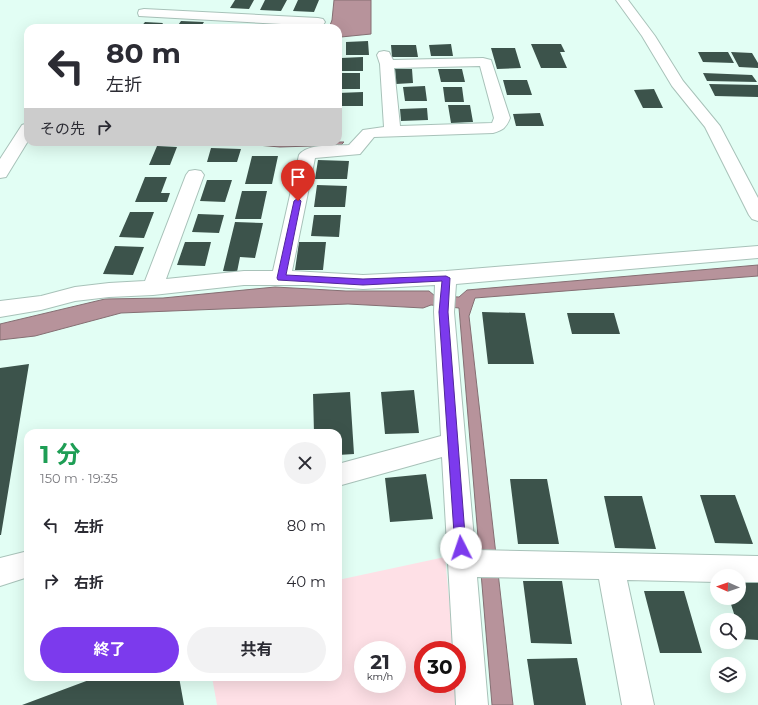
<!DOCTYPE html>
<html lang="ja">
<meta charset="utf-8">
<style>
:root{--surface:#fff;--page:#f2f2f3;--text:#2b2b33;--muted:#7c7c81;--accent:#7c3aed}
body{margin:0;font-family:Montserrat,"Noto Sans JP",sans-serif;background:var(--page);color:var(--text);height:100vh;display:flex;flex-direction:column;font-size:15px;white-space:nowrap}
*{box-sizing:border-box;margin:0}
p{font-size:13px;color:var(--muted)}
.icon{flex:none;width:22px;height:22px;fill:none;stroke:currentColor;stroke-width:2;stroke-linecap:round;stroke-linejoin:round}
.map{position:relative;flex:1;overflow:hidden}
.panel{position:absolute;left:24px;top:429px;width:318px;height:252px;display:flex;flex-direction:column;background:var(--surface);border-radius:12px;box-shadow:0 4px 16px #0002}
.panel>*{flex:none}
.banner{position:absolute;left:24px;top:24px;width:318px;height:122px;border-radius:12px;box-shadow:0 4px 16px #0002;background:#fff;color:var(--text);overflow:hidden}
.needle{width:26px;rotate:272deg}
.tools{position:absolute;left:710px;top:569px;display:grid;gap:8px}
.tools a{display:grid;place-items:center;width:36px;height:36px;border-radius:50%;background:var(--surface);box-shadow:0 4px 16px #0002;font-size:20px}
.speed{position:absolute;left:354px;top:641px;display:flex;gap:8px;font-size:20px;font-weight:700;text-align:center}
.speed>*{display:grid;place-content:center;width:52px;height:52px;border-radius:50%;background:var(--surface);box-shadow:0 4px 16px #0002;line-height:1}
.speed small{font-size:10px;font-weight:400}
.speed .limit{border:6px solid #d22;background:#fff;color:#111}
.pin{position:absolute;display:grid;place-items:center;width:34px;height:34px;color:#fff;margin:-41px -17px;border-radius:50% 50% 50% 0;rotate:-45deg;box-shadow:0 0 4px #0007}
.pin .icon{rotate:45deg}
.me{position:absolute;width:44px;margin:-22px;rotate:356deg;stroke-linejoin:round;filter:drop-shadow(0 0 3px #0008)}
.turn{display:flex;align-items:center;gap:14px;height:84px;padding:0 16px;font-size:18px}
.turn .icon{width:52px;height:52px;stroke-width:2.5}
.turn b{display:block;font-size:28px;line-height:34px}
.then{display:flex;align-items:center;height:38px;padding:0 16px;background:#0003;gap:8px;font-size:15px}
.round{display:grid;place-items:center;flex:none;width:42px;height:42px;border-radius:21px;background:var(--page)}
.headline{display:flex;align-items:center;justify-content:space-between;height:68px;padding:0 16px}
h1{font-size:24px;font-weight:700;line-height:30px;color:#1e9e55}
.cta{display:flex;gap:8px;margin-top:auto;padding:8px 16px}
.cta a{flex:1;height:46px;border-radius:24px;background:var(--accent);color:#fff;font-size:16px;font-weight:700;line-height:46px;text-align:center}
.cta a+a{background:var(--page);color:var(--text)}
ul{padding:0;list-style:none}
li{display:flex;align-items:center;gap:12px;height:56px;padding:0 16px}
li div{flex:1}
li b{display:block;font-size:15px}
li em{font-style:normal}
.map>svg:first-child{display:block}
.green{fill:#fee0e6;fill-rule:evenodd}
.water{fill:#b7939b;stroke:#856f73}
.building{fill:#3c534b}
.lines{fill:none;stroke-linecap:round;stroke-linejoin:round}
.minor-casing{stroke:#a8c2b9;stroke-width:2}
.minor{fill:#fff;fill-rule:evenodd}
.route{fill:#7c3aed;stroke:#51269a}
</style>
<div class="map">
<svg width="758" height="705" viewBox="0 0 758 705">
<rect width="100%" height="100%" fill="#e2fef4"/>
<path class="green" d="M 445,557 L 454,650 L 423,650 L 423,684 L 457,684 L 459,705 L 217,705 L 212,677 L 338,677 L 338,580 ZM 363,650 L 397,650 L 397,684 L 363,684 Z"/>
<path class="water" d="M 334,0 L 371,0 L 371,34 L 341,37 L 338,44 L 338,28 L 329,28 L 332,20 Z
M 179,142 L 344,142 L 341,145 L 280,147 L 222,142 Z
M 758,265 L 758,276 L 475,298 L 469,316 L 513,705 L 492,705 L 459,308 L 431,305 L 423,308 L 348,304 L 121,313 L 35,336 L 0,340 L 0,324 L 105,299 L 163,298 L 275,287 L 346,291 L 429,291 L 435,296 L 459,297 L 467,290 Z"/>
<path class="building" d="M 235,0 L 254,0 L 249,9 L 230,8 Z
M 265,0 L 287,0 L 281,11 L 260,10 Z
M 298,0 L 319,0 L 314,12 L 293,11 Z
M 181,21 L 204,22 L 200,28 L 176,28 Z
M 145,22 L 163,23 L 160,28 L 140,28 Z
M 214,26 L 233,27 L 233,28 L 213,28 Z
M 368,41 L 369,55 L 346,55 L 346,42 Z
M 451,44 L 453,56 L 431,56 L 429,45 Z
M 531,44 L 561,44 L 565,52 L 560,52 L 567,68 L 541,68 Z
M 391,45 L 416,45 L 418,57 L 392,57 Z
M 491,48 L 515,48 L 521,68 L 497,69 Z
M 698,52 L 728,52 L 734,63 L 703,62 Z
M 731,52 L 752,53 L 758,63 L 758,68 L 739,67 Z
M 363,57 L 363,71 L 340,71 L 341,58 Z
M 395,69 L 412,69 L 413,83 L 396,84 Z
M 438,69 L 462,69 L 465,82 L 441,82 Z
M 340,73 L 360,73 L 360,89 L 339,89 Z
M 703,73 L 752,75 L 757,82 L 707,81 Z
M 503,80 L 527,80 L 532,95 L 507,95 Z
M 709,84 L 758,85 L 758,97 L 715,96 Z
M 425,86 L 427,101 L 405,101 L 403,87 Z
M 443,87 L 462,87 L 464,102 L 445,102 Z
M 654,89 L 663,108 L 643,108 L 634,90 Z
M 363,92 L 363,106 L 338,106 L 338,93 Z
M 448,105 L 470,105 L 473,122 L 451,123 Z
M 427,108 L 428,120 L 401,121 L 400,109 Z
M 540,113 L 544,126 L 516,126 L 513,114 Z
M 157,146 L 177,147 L 170,165 L 149,165 Z
M 211,148 L 241,149 L 237,162 L 207,162 Z
M 252,156 L 278,156 L 272,184 L 245,184 Z
M 318,160 L 349,161 L 347,179 L 315,179 Z
M 145,177 L 167,177 L 161,193 L 170,193 L 167,202 L 135,202 Z
M 207,180 L 232,180 L 225,202 L 200,201 Z
M 317,185 L 347,186 L 345,207 L 314,207 Z
M 242,191 L 267,191 L 261,219 L 235,219 Z
M 130,212 L 154,212 L 144,238 L 119,237 Z
M 198,214 L 224,215 L 219,233 L 192,232 Z
M 314,215 L 341,215 L 339,237 L 311,236 Z
M 235,222 L 263,223 L 255,258 L 240,257 L 237,272 L 223,271 Z
M 185,242 L 211,242 L 205,266 L 177,265 Z
M 299,242 L 326,242 L 323,270 L 295,270 Z
M 115,246 L 144,247 L 133,275 L 103,274 Z
M 482,312 L 525,313 L 534,364 L 488,364 Z
M 567,313 L 614,313 L 620,334 L 572,334 Z
M 29,364 L 1,535 L 0,535 L 0,368 Z
M 414,390 L 419,433 L 385,434 L 381,392 Z
M 350,392 L 354,454 L 338,455 L 338,433 L 314,433 L 313,394 Z
M 426,474 L 433,519 L 390,522 L 385,478 Z
M 510,479 L 547,479 L 559,544 L 518,544 Z
M 700,495 L 735,495 L 753,544 L 715,543 Z
M 604,496 L 642,496 L 656,549 L 615,548 Z
M 523,581 L 562,581 L 572,644 L 531,643 Z
M 739,582 L 758,582 L 758,640 L 742,639 L 739,629 L 739,620 L 736,620 L 729,598 L 739,598 Z
M 644,591 L 684,591 L 702,653 L 660,653 Z
M 577,658 L 586,705 L 534,705 L 527,659 Z
M 97,677 L 179,677 L 184,705 L 22,705 Z"/>
<g class="lines">
<defs>
<path id="minor" d="M 616,0 L 628,0 L 655,36 L 683,81 L 720,126 L 758,198 L 758,221 L 752,219 L 749,215 L 705,127 L 672,86 L 642,36 Z
M 144,9 L 318,18 L 323,19 L 325,22 L 323,25 L 318,26 L 139,16 L 138,13 L 139,10 Z
M 384,51 L 389,52 L 393,60 L 483,58 L 491,60 L 510,118 C 506,128 503,130 493,133 L 374,137 L 360,154 L 315,158 L 292,271 L 363,275 L 446,271 L 758,246 L 758,258 L 456,284 L 454,312 L 475,550 L 758,556 L 758,582 L 739,582 L 739,576 L 717,576 L 717,582 L 627,580 L 654,705 L 622,705 L 599,579 L 477,577 L 488,705 L 456,705 L 455,684 L 457,684 L 457,650 L 453,650 L 442,457 L 338,486 L 338,464 L 441,436 L 434,312 L 435,285 L 363,289 L 307,285 L 244,285 L 153,295 L 109,297 L 75,301 L 41,310 L 0,317 L 0,301 L 41,296 L 75,287 L 109,283 L 145,281 L 186,175 L 189,171 L 195,170 L 201,171 L 204,175 L 166,279 L 244,271 L 273,271 L 299,155 C 307,143 336,146 349,145 L 363,130 L 384,127 L 380,64 L 377,55 L 379,52 ZM 480,66 L 494,118 L 492,123 L 400,126 L 394,68 Z
M 28,123 L 28,141 L 6,177 L 0,178 L 0,159 L 22,125 Z
M 28,551 L 28,577 L 0,586 L 0,558 Z"/>
</defs>
<use href="#minor" class="minor-casing"/>
<use href="#minor" class="minor"/>
</g>
<path class="route" d="M 298,198 L 301,201 L 286,275 L 363,279 L 446,276 L 450,278 L 448,312 L 466,548 L 465,552 L 461,554 L 457,552 L 455,548 L 439,312 L 442,281 L 363,285 L 278,280 L 277,278 L 294,201 Z"/>
</svg>
<div class="tools">
<a><svg class="needle" viewBox="-14 -14 28 28"><path d="M0-13l5 13h-10z" fill="#e53935"/><path d="M0 13l5-13h-10z" fill="#7c7c81"/></svg></a>
<a><svg class="icon" aria-label="search" viewBox="0 0 24 24"><circle cx="10" cy="10" r="6"/><path d="M15 15l6 6"/></svg></a>
<a><svg class="icon" aria-label="layers" viewBox="0 0 24 24"><path d="M12 4l9 5-9 5-9-5zM3 14l9 5 9-5"/></svg></a>
</div>
<div class="speed"><div>21<small>km/h</small></div><div class="limit">30</div></div>
<div class="pin" style="left:298px;top:201px;background:#d93025"><svg class="icon" aria-label="arrive" viewBox="0 0 24 24"><path d="M6 21V4h12l-3 4 3 4H6"/></svg></div>
<svg class="me" style="left:461px;top:548px" viewBox="-20 -20 40 40"><circle r="19" fill="#fff"/><path d="M0-13L10 11 0 6-10 11z" fill="#7c3aed"/></svg>
<div class="banner">
<div class="turn"><svg class="icon" aria-label="left" viewBox="0 0 24 24"><path d="M17 20v-9H6M10 6l-5 5 5 5"/></svg><div><b>80 m</b>左折</div></div>
<div class="then">その先<svg class="icon" aria-label="right" viewBox="0 0 24 24"><path d="M7 20v-9h11M14 6l5 5-5 5"/></svg></div>
</div>
<section class="panel">
<div class="headline"><div><h1>1 分</h1><p>150 m · 19:35</p></div><a class="round"><svg class="icon" aria-label="close" viewBox="0 0 24 24"><path d="M6 6l12 12M18 6L6 18"/></svg></a></div>
<ul>
<li><svg class="icon" aria-label="left" viewBox="0 0 24 24"><path d="M17 20v-9H6M10 6l-5 5 5 5"/></svg><div><b>左折</b></div><em>80 m</em></li>
<li><svg class="icon" aria-label="right" viewBox="0 0 24 24"><path d="M7 20v-9h11M14 6l5 5-5 5"/></svg><div><b>右折</b></div><em>40 m</em></li>
</ul>
<div class="cta"><a>終了</a><a>共有</a></div>
</section>
</div>
